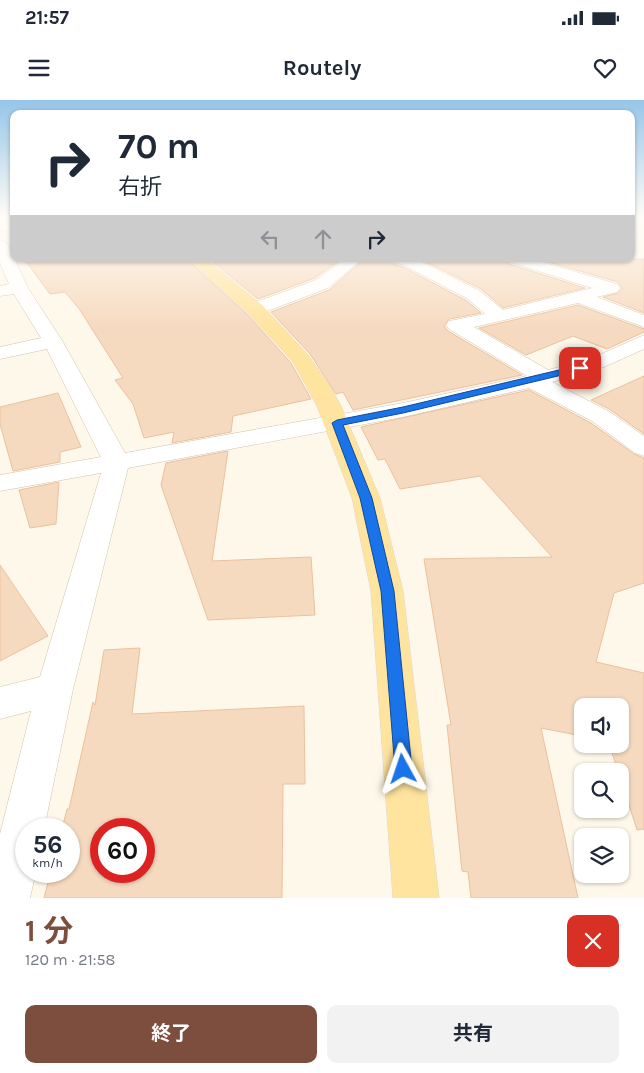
<!DOCTYPE html>
<html lang="ja">
<meta charset="utf-8">
<style>
:root{--surface:#fff;--page:#f2f2f3;--text:#1f2937;--muted:#747a83;--accent:#7d4e3e}
body{margin:0;font-family:Karla,"Noto Sans JP",sans-serif;background:var(--page);color:var(--text);height:100vh;display:flex;flex-direction:column;font-size:19px;white-space:nowrap}
*{box-sizing:border-box;margin:0}
p{font-size:16px;color:var(--muted)}
.icon{flex:none;width:28px;height:28px;fill:none;stroke:currentColor;stroke-width:2;stroke-linecap:round;stroke-linejoin:round}
.map{position:relative;height:798px;overflow:hidden}
.sheet{display:flex;flex-direction:column;background:var(--surface);flex:1}
.sheet>*{flex:none}
.hud{position:absolute;left:10px;top:10px;width:625px;height:152px;border-radius:10px;box-shadow:0 1px 4px #0004;background:#fff;color:var(--text);overflow:hidden}
.controls{position:absolute;left:574px;top:598px;display:grid;gap:10px}
.controls a{display:grid;place-items:center;width:55px;height:55px;border-radius:10px;background:var(--surface);box-shadow:0 1px 4px #0004;font-size:25px}
.speed{position:absolute;left:15px;top:718px;display:flex;gap:10px;font-size:25px;font-weight:700;text-align:center}
.speed>*{display:grid;place-content:center;width:65px;height:65px;border-radius:50%;background:var(--surface);box-shadow:0 1px 4px #0004;line-height:1}
.speed small{font-size:12px;font-weight:400}
.speed .limit{border:8px solid #d22;background:#fff;color:#111}
.pin{position:absolute;display:grid;place-items:center;width:42px;height:42px;color:#fff;margin:-21px;border-radius:10px;box-shadow:0 2px 8px #0006}
.me{position:absolute;width:55px;margin:-28px;rotate:355deg;stroke-linejoin:round;filter:drop-shadow(0 0 4px #0008)}
.turn{display:flex;align-items:center;gap:18px;height:105px;padding:0 25px;font-size:22px}
.turn .icon{width:65px;height:65px;stroke-width:2.5}
.turn b{display:block;font-size:35px;line-height:42px}
.lanes{display:flex;align-items:center;height:48px;padding:0 25px;background:#0003;justify-content:center;gap:25px;direction:ltr}
.lanes .off{opacity:.35}
.round{display:grid;place-items:center;flex:none;width:52px;height:52px;border-radius:10px;background:var(--page)}
.overview{display:flex;align-items:center;justify-content:space-between;height:85px;padding:0 25px}
h1{font-size:30px;font-weight:700;line-height:38px;color:var(--accent)}
.primary-button{display:flex;gap:10px;margin-top:auto;padding:10px 25px}
.primary-button a{flex:1;height:58px;border-radius:10px;background:var(--accent);color:#fff;font-size:20px;font-weight:700;line-height:58px;text-align:center}
.primary-button a+a{background:var(--page);color:var(--text)}
.status{display:flex;justify-content:space-between;align-items:center;height:35px;padding:0 25px;background:var(--surface);direction:ltr}
.status svg{height:14px;fill:currentColor}
header{display:flex;justify-content:space-between;align-items:center;height:65px;padding:0 25px;background:var(--surface);font-size:22px;font-weight:700}
.map>svg:first-child{display:block}
.building{fill:#f6dabf;stroke:#eac19e;fill-rule:evenodd}
.lines{fill:none;stroke-linecap:round;stroke-linejoin:round}
.minor-casing{stroke:#d2c1ad;stroke-width:1}
.primary-casing{stroke:#ddd6d0;stroke-width:1}
.minor{fill:#fff;fill-rule:evenodd}
.primary{fill:#ffe4a0;fill-rule:evenodd}
.route{fill:#1a73e8;stroke:#114b97}
</style>
<div class="status"><b>21:57</b><svg viewBox="0 0 49 12"><path d="M0 12V9h3v3zM5 12V6h3v6zM10 12V3h3v9zM15 12V0h3v12zM26 1h20v11H26zM47 4h2v5h-2z"/></svg></div>
<header><svg class="icon" aria-label="menu" viewBox="0 0 24 24"><path d="M4 6h16M4 12h16M4 18h16"/></svg>Routely<svg class="icon" aria-label="heart" viewBox="0 0 24 24"><path d="M12 20l-8-8c-3-5 5-10 8-4 3-6 11-1 8 4z"/></svg></header>
<div class="map">
<svg width="644" height="798" viewBox="0 0 644 798">
<rect width="100%" height="100%" fill="#fef8ea"/>
<path class="building" d="M 24,159 L 186,159 L 247,214 L 291,263 L 311,299 L 233,316 L 231,332 L 172,343 L 174,332 L 144,338 L 133,304 L 115,280 L 123,278 L 80,210 L 65,192 L 50,194 Z
M 209,159 L 341,159 L 315,178 L 258,199 Z
M 364,159 L 390,159 L 393,164 L 403,167 L 467,201 L 481,213 L 449,219 L 444,226 L 448,231 L 522,275 L 353,310 L 343,292 L 336,294 L 310,254 L 271,212 L 329,190 Z
M 420,159 L 506,159 L 509,164 L 585,188 L 503,208 L 481,189 Z
M 538,159 L 644,159 L 644,213 L 603,197 L 618,193 L 622,188 L 618,182 Z
M 578,205 L 644,229 L 644,232 L 607,249 L 573,236 L 526,255 L 479,228 Z
M 644,276 L 644,334 L 609,309 L 591,300 Z
M 529,290 L 591,323 L 634,354 L 644,358 L 644,483 L 614,493 L 596,562 L 644,573 L 644,729 L 637,730 L 620,677 L 620,671 L 618,671 L 609,644 L 620,644 L 620,606 L 582,606 L 582,636 L 541,628 L 578,798 L 471,798 L 468,772 L 462,771 L 447,625 L 451,625 L 424,459 L 552,457 L 480,376 L 400,389 L 385,359 L 378,360 L 361,327 Z
M 58,293 L 81,347 L 60,352 L 60,362 L 13,371 L 0,324 L 0,307 Z
M 228,351 L 212,461 L 311,457 L 315,515 L 208,520 L 161,385 L 166,363 Z
M 59,382 L 56,424 L 30,428 L 19,390 Z
M 0,465 L 48,536 L 0,561 Z
M 140,548 L 132,614 L 304,606 L 305,684 L 283,684 L 282,798 L 44,798 L 51,771 L 69,771 L 69,729 L 62,729 L 67,709 L 69,709 L 93,602 L 95,605 L 104,550 ZM 101,729 L 144,729 L 144,771 L 101,771 Z"/>
<g class="lines">
<defs>
<path id="minor" d="M 14,121 L 14,129 L 0,131 L 0,123 Z
M 0,140 L 5,142 L 8,145 L 28,188 L 63,242 L 125,353 L 403,303 L 527,276 L 449,229 L 446,225 L 449,221 L 485,214 L 468,199 L 404,165 L 394,162 L 392,159 L 416,159 L 480,191 L 503,210 L 592,188 L 510,162 L 508,159 L 532,159 L 617,184 L 620,188 L 617,192 L 597,197 L 644,215 L 644,227 L 578,203 L 474,227 L 548,270 L 590,259 L 644,235 L 644,249 L 604,267 L 552,282 L 608,311 L 644,336 L 644,356 L 635,353 L 592,321 L 529,288 L 403,317 L 128,368 L 73,589 L 44,729 L 26,729 L 26,771 L 36,771 L 30,798 L 0,798 L 0,734 L 31,611 L 0,619 L 0,587 L 40,577 L 101,373 L 0,391 L 0,375 L 101,357 L 47,249 L 0,259 L 0,247 L 41,238 L 14,194 L 0,196 L 0,186 L 9,184 L 0,163 Z
M 344,159 L 362,159 L 328,188 L 262,213 L 255,215 L 248,213 L 246,209 L 248,205 L 316,180 Z"/>
<path id="primary" d="M 188,159 L 206,159 L 262,205 L 308,255 L 331,288 L 341,306 L 380,398 L 403,491 L 439,798 L 393,798 L 371,491 L 352,398 L 317,306 L 293,262 L 248,213 Z"/>
</defs>
<use href="#minor" class="minor-casing"/>
<use href="#primary" class="primary-casing"/>
<use href="#minor" class="minor"/>
<use href="#primary" class="primary"/>
</g>
<linearGradient id="sky" x2="0" y2="1"><stop stop-color="#96c5e9"/><stop offset="0.51" stop-color="#fffcf6"/><stop offset="1" stop-color="#fffcf6" stop-opacity="0"/></linearGradient>
<rect width="644" height="229" fill="url(#sky)"/>
<path class="route" d="M 580,265 L 583,266 L 583,270 L 403,313 L 343,325 L 372,398 L 394,491 L 412,669 L 409,674 L 403,677 L 397,674 L 395,669 L 381,491 L 360,398 L 332,323 L 337,320 L 403,307 Z"/>
</svg>
<div class="controls">
<a><svg class="icon" aria-label="sound" viewBox="0 0 24 24"><path d="M4 9h4l5-4v14l-5-4H4zM17 9q2 3 0 6"/></svg></a>
<a><svg class="icon" aria-label="search" viewBox="0 0 24 24"><circle cx="10" cy="10" r="6"/><path d="M15 15l6 6"/></svg></a>
<a><svg class="icon" aria-label="layers" viewBox="0 0 24 24"><path d="M12 4l9 5-9 5-9-5zM3 14l9 5 9-5"/></svg></a>
</div>
<div class="speed"><div>56<small>km/h</small></div><div class="limit">60</div></div>
<div class="pin" style="left:580px;top:268px;background:#d93025"><svg class="icon" aria-label="arrive" viewBox="0 0 24 24"><path d="M6 21V4h12l-3 4 3 4H6"/></svg></div>
<svg class="me" style="left:403px;top:669px" viewBox="-20 -20 40 40"><path d="M0-17L14 15 0 8-14 15z" fill="#1a73e8" stroke="#fff" stroke-width="4"/></svg>
<div class="hud">
<div class="turn"><svg class="icon" aria-label="right" viewBox="0 0 24 24"><path d="M7 20v-9h11M14 6l5 5-5 5"/></svg><div><b>70 m</b>右折</div></div>
<div class="lanes"><svg class="icon off" aria-label="left" viewBox="0 0 24 24"><path d="M17 20v-9H6M10 6l-5 5 5 5"/></svg><svg class="icon off" aria-label="ahead" viewBox="0 0 24 24"><path d="M12 20V5M6 11l6-6 6 6"/></svg><svg class="icon" aria-label="right" viewBox="0 0 24 24"><path d="M7 20v-9h11M14 6l5 5-5 5"/></svg></div>
</div>
</div>
<section class="sheet">
<div class="overview"><div><h1>1 分</h1><p>120 m · 21:58</p></div><a class="round" style="background:#d93025;color:#fff"><svg class="icon" aria-label="close" viewBox="0 0 24 24"><path d="M6 6l12 12M18 6L6 18"/></svg></a></div>
<div class="primary-button"><a>終了</a><a>共有</a></div>
</section>
